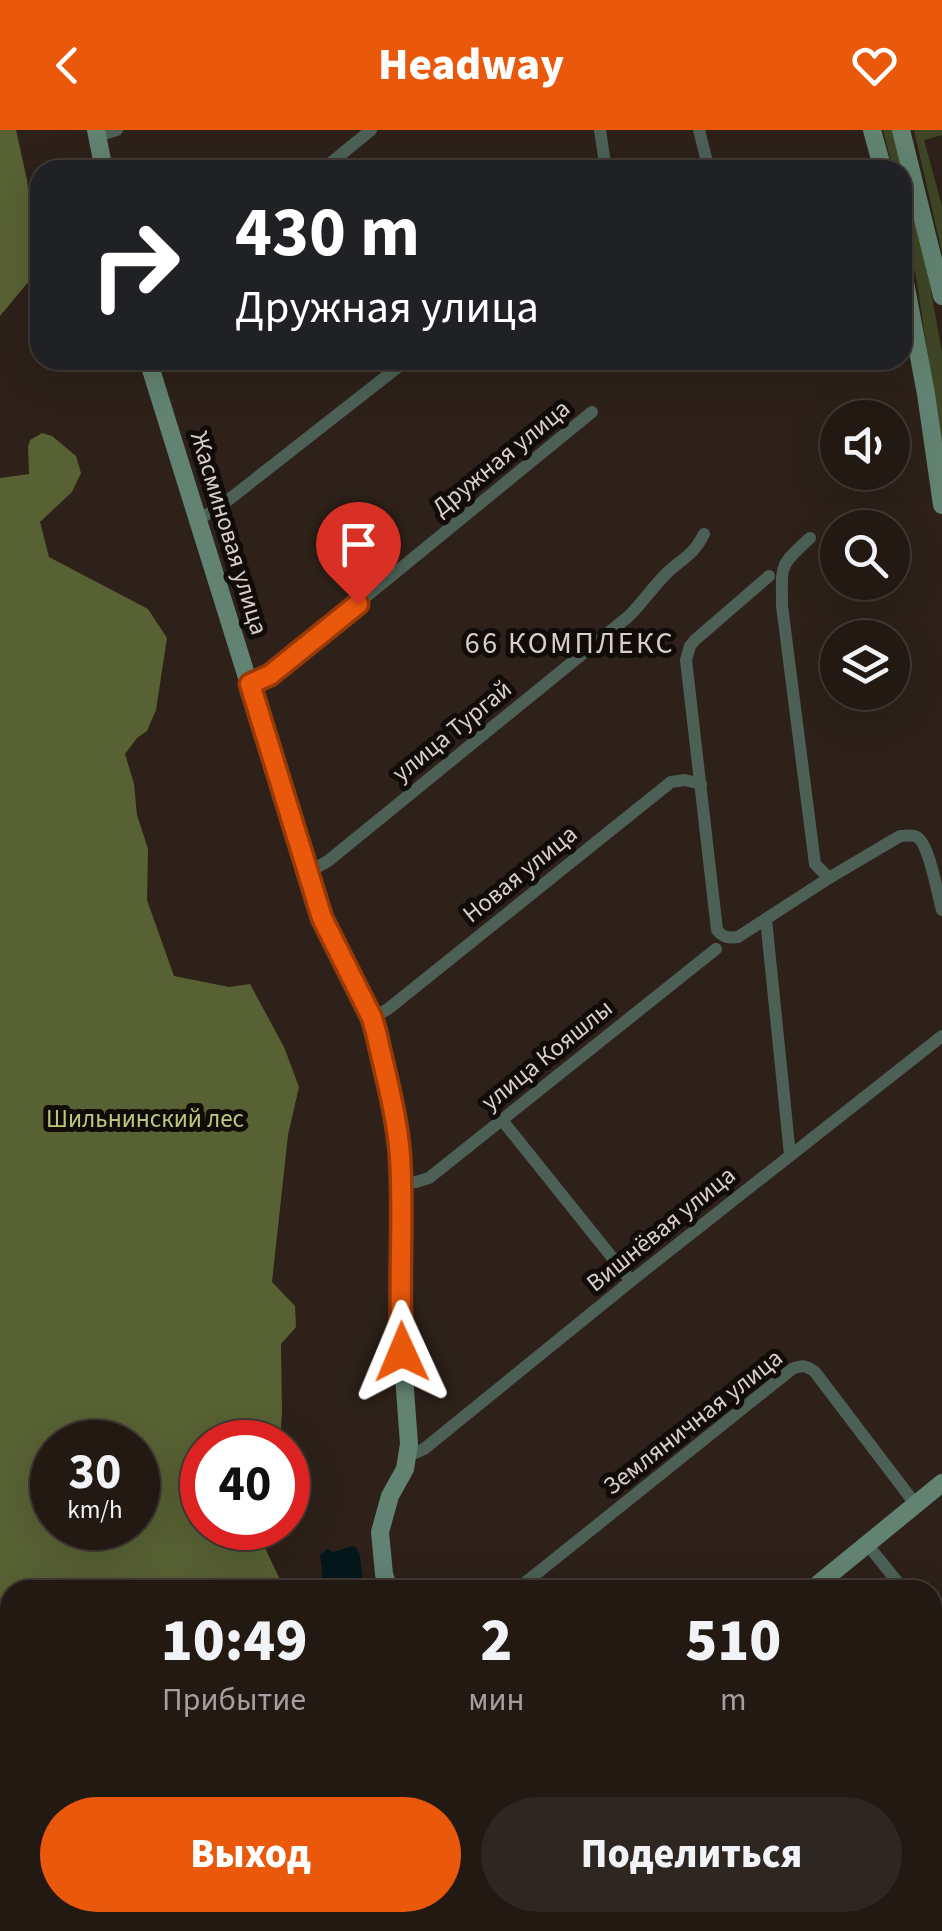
<!DOCTYPE html>
<html lang="ru">
<meta charset="utf-8">
<style>
:root{--surface:#221913;--page:#2e2621;--text:#f1f3f6;--muted:#a2a0a0;--line:#3f3833;--accent:#ea580c}
body{margin:0;font-family:"Source Sans 3",sans-serif;background:var(--page);color:var(--text);height:100vh;display:flex;flex-direction:column;font-size:38px;white-space:nowrap}
*{box-sizing:border-box;margin:0}
p{font-size:32px;color:var(--muted)}
.icon{flex:none;width:55px;height:55px;fill:none;stroke:currentColor;stroke-width:2;stroke-linecap:round;stroke-linejoin:round}
.map{position:relative;flex:1;overflow:hidden}
.drawer{position:absolute;left:0px;top:1450px;width:942px;height:352px;display:flex;flex-direction:column;background:var(--surface);border-radius:30px 30px 0 0;box-shadow:0 10px 40px #0002,0 0 0 2px var(--line)}
.drawer>*{flex:none}
.banner{position:absolute;left:30px;top:30px;width:882px;height:210px;border-radius:30px;box-shadow:0 10px 40px #0002,0 0 0 2px var(--line);background:#202124;color:#fff;overflow:hidden}
.controls{position:absolute;left:820px;top:270px;display:grid;gap:20px}
.controls a{display:grid;place-items:center;width:90px;height:90px;border-radius:50%;background:var(--surface);box-shadow:0 10px 40px #0002,0 0 0 2px var(--line);font-size:50px}
.speed{position:absolute;left:30px;top:1290px;display:flex;gap:20px;font-size:50px;font-weight:700;text-align:center}
.speed>*{display:grid;place-content:center;width:130px;height:130px;border-radius:50%;background:var(--surface);box-shadow:0 10px 40px #0002,0 0 0 2px var(--line);line-height:1}
.speed small{font-size:25px;font-weight:400}
.speed .limit{border:15px solid #d22;background:#fff;color:#111}
.pin{position:absolute;display:grid;place-items:center;width:85px;height:85px;color:#fff;margin:-102px -42px;border-radius:50% 50% 50% 0;rotate:-45deg;box-shadow:0 0 10px #0007}
.pin .icon{rotate:45deg}
.me{position:absolute;width:110px;margin:-55px;rotate:359deg;stroke-linejoin:round;filter:drop-shadow(0 0 8px #0008)}
.turn{display:flex;align-items:center;gap:35px;height:210px;padding:0 40px;font-size:45px}
.turn .icon{width:130px;height:130px;stroke-width:2.5}
.turn b{display:block;font-size:70px;line-height:85px}
.eta{display:flex;justify-content:space-evenly;align-items:center;height:170px;text-align:center}
.eta b{font-size:60px;font-weight:800;line-height:70px}
.action{display:flex;gap:20px;margin-top:auto;padding:20px 40px}
.action a{flex:1;height:115px;border-radius:60px;background:var(--accent);color:#fff;font-size:40px;font-weight:800;line-height:115px;text-align:center}
.action a+a{background:var(--page);color:var(--text)}
header{display:flex;justify-content:space-between;align-items:center;height:130px;padding:0 40px;background:var(--accent);color:#fff;font-size:45px;font-weight:800}
.map>svg:first-child{display:block}
.green{fill:#3f4625}
.forest{fill:#586133;fill-rule:evenodd}
.water{fill:#04181b}
.lines{fill:none;stroke-linecap:round;stroke-linejoin:round}
.stream{stroke:#04181b;stroke-width:4}
.street{stroke:#4c6055;stroke-width:12}
.secondary{stroke:#628371;stroke-width:18}
.route-casing{stroke:#983908;stroke-width:25}
.route{stroke:#ea580c;stroke-width:18}
.labels{text-anchor:middle;dominant-baseline:central;stroke-width:10;stroke-linejoin:round;paint-order:stroke}
.street-label{font-size:25px;fill:#d8cfca;stroke:#110c08}
.park-label{font-size:25px;fill:#bac97f;stroke:#110c08}
.quarter-label{font-size:30px;letter-spacing:2.5px;fill:#d8cfca;stroke:#110c08}
</style>
<header><svg class="icon" aria-label="back" viewBox="0 0 24 24"><path d="M15 5l-7 7 7 7"/></svg>Headway<svg class="icon" aria-label="heart" viewBox="0 0 24 24"><path d="M12 20l-8-8c-3-5 5-10 8-4 3-6 11-1 8 4z"/></svg></header>
<div class="map">
<svg width="942" height="1801" viewBox="0 0 942 1801">
<rect width="100%" height="100%" fill="#2d2119"/>
<path class="green" d="M 883,0 L 895,0 L 929,151 L 942,222 L 942,322 L 917,153 L 903,84 L 902,40 L 893,40 Z
M 914,0 L 942,0 L 942,5 L 924,10 L 942,76 L 942,123 Z"/>
<path class="forest" d="M 0,0 L 16,0 L 27,50 L 32,92 L 34,145 L 0,186 Z
M 42,303 L 52,306 L 76,326 L 81,343 L 72,362 L 40,392 L 49,427 L 148,479 L 167,508 L 156,580 L 147,601 L 137,608 L 125,624 L 134,654 L 137,685 L 148,719 L 147,770 L 174,846 L 229,857 L 250,854 L 284,917 L 299,957 L 288,1005 L 272,1152 L 295,1176 L 296,1197 L 281,1214 L 282,1282 L 280,1312 L 202,1312 L 202,1398 L 223,1398 L 235,1413 L 265,1418 L 285,1460 L 10,1460 L 10,1792 L 105,1793 L 104,1801 L 0,1801 L 0,348 L 29,344 L 28,317 L 30,310 ZM 52,1312 L 138,1312 L 138,1398 L 52,1398 Z
M 195,1793 L 195,1792 L 327,1793 L 323,1801 L 196,1801 Z"/>
<path class="water" d="M 353,1416 L 357,1418 L 360,1426 L 364,1460 L 292,1460 L 294,1456 L 320,1460 L 322,1440 L 320,1425 L 328,1419 L 333,1422 Z"/>
<g class="lines">
<path class="stream" d="M 868,1792 L 913,1801"/>
<path class="street" d="M 600,0 L 606,40
M 699,0 L 709,40
M 97,6 L 117,0
M 322,40 L 371,0
M 198,388 L 213,382 L 407,230
M 810,408 C 778,437 782,434 782,476 L 815,734 L 829,748
M 769,446 L 695,510 L 690,516 L 686,530 L 717,800 C 723,808 729,808 738,807 L 829,748 L 900,706 C 906,706 911,704 917,707 C 930,715 937,764 942,780
M 249,554 L 270,545 L 592,282
M 307,743 L 328,731 L 629,486 C 643,472 655,454 669,441 C 686,426 693,425 704,404
M 766,789 L 790,1025
M 372,888 L 388,879 L 671,652 L 685,650 L 701,654
M 502,990 L 631,1151
M 401,1053 L 416,1052 L 429,1048 L 716,819
M 408,1326 L 424,1319 L 631,1151 L 942,906
M 867,1414 L 904,1460
M 516,1460 L 792,1239 C 802,1235 806,1235 815,1242 L 916,1375
M 932,1497 L 942,1509
M 932,1600 L 942,1592
M 932,1774 L 942,1778"/>
<path class="secondary" d="M 96,0 L 104,40
M 872,0 L 883,40
M 901,0 L 942,166
M 902,136 L 926,264 L 942,375
M 148,230 L 322,788 L 372,888 L 385,941 L 399,1021 L 403,1116 L 400,1191 L 409,1314 L 405,1339 L 390,1366 L 380,1402 L 384,1444 L 389,1460
M 811,1460 L 942,1353
M 384,1801 L 395,1792"/>
</g>
<g class="lines">
<defs>
<path id="route" d="M 358,474 L 270,545 L 250,554 L 322,788 L 372,888 L 376,902 C 385,943 397,985 400,1026 C 404,1091 398,1156 402,1222"/>
</defs>
<use href="#route" class="route-casing"/>
<use href="#route" class="route"/>
</g>
<g class="labels">
<g class="street-label">
<text transform="translate(501 328) rotate(-39)">Дружная улица</text>
<text transform="translate(229 403) rotate(73)">Жасминовая улица</text>
<text transform="translate(452 601) rotate(-39)">улица Тургай</text>
<text transform="translate(520 744) rotate(-39)">Новая улица</text>
<text transform="translate(547 925) rotate(-39)">улица Кояшлы</text>
<text transform="translate(661 1099) rotate(-39)">Вишнёвая улица</text>
<text transform="translate(693 1292) rotate(-38)">Земляничная улица</text>
</g>
<g class="park-label">
<text x="145" y="989">Шильнинский лес</text>
</g>
<g class="quarter-label">
<text x="570" y="513">66 КОМПЛЕКС</text>
</g>
</g>
</svg>
<div class="controls">
<a><svg class="icon" aria-label="sound" viewBox="0 0 24 24"><path d="M4 9h4l5-4v14l-5-4H4zM17 9q2 3 0 6"/></svg></a>
<a><svg class="icon" aria-label="search" viewBox="0 0 24 24"><circle cx="10" cy="10" r="6"/><path d="M15 15l6 6"/></svg></a>
<a><svg class="icon" aria-label="layers" viewBox="0 0 24 24"><path d="M12 4l9 5-9 5-9-5zM3 14l9 5 9-5"/></svg></a>
</div>
<div class="speed"><div>30<small>km/h</small></div><div class="limit">40</div></div>
<div class="pin" style="left:358px;top:474px;background:#d93025"><svg class="icon" aria-label="arrive" viewBox="0 0 24 24"><path d="M6 21V4h12l-3 4 3 4H6"/></svg></div>
<svg class="me" style="left:402px;top:1222px" viewBox="-20 -20 40 40"><path d="M0-17L14 15 0 8-14 15z" fill="#ea580c" stroke="#fff" stroke-width="4"/></svg>
<div class="banner">
<div class="turn"><svg class="icon" aria-label="right" viewBox="0 0 24 24"><path d="M7 20v-9h11M14 6l5 5-5 5"/></svg><div><b>430 m</b>Дружная улица</div></div>
</div>
<section class="drawer">
<div class="eta">
<div><b>10:49</b><p>Прибытие</p></div>
<div><b>2</b><p>мин</p></div>
<div><b>510</b><p>m</p></div>
</div>
<div class="action"><a>Выход</a><a>Поделиться</a></div>
</section>
</div>
